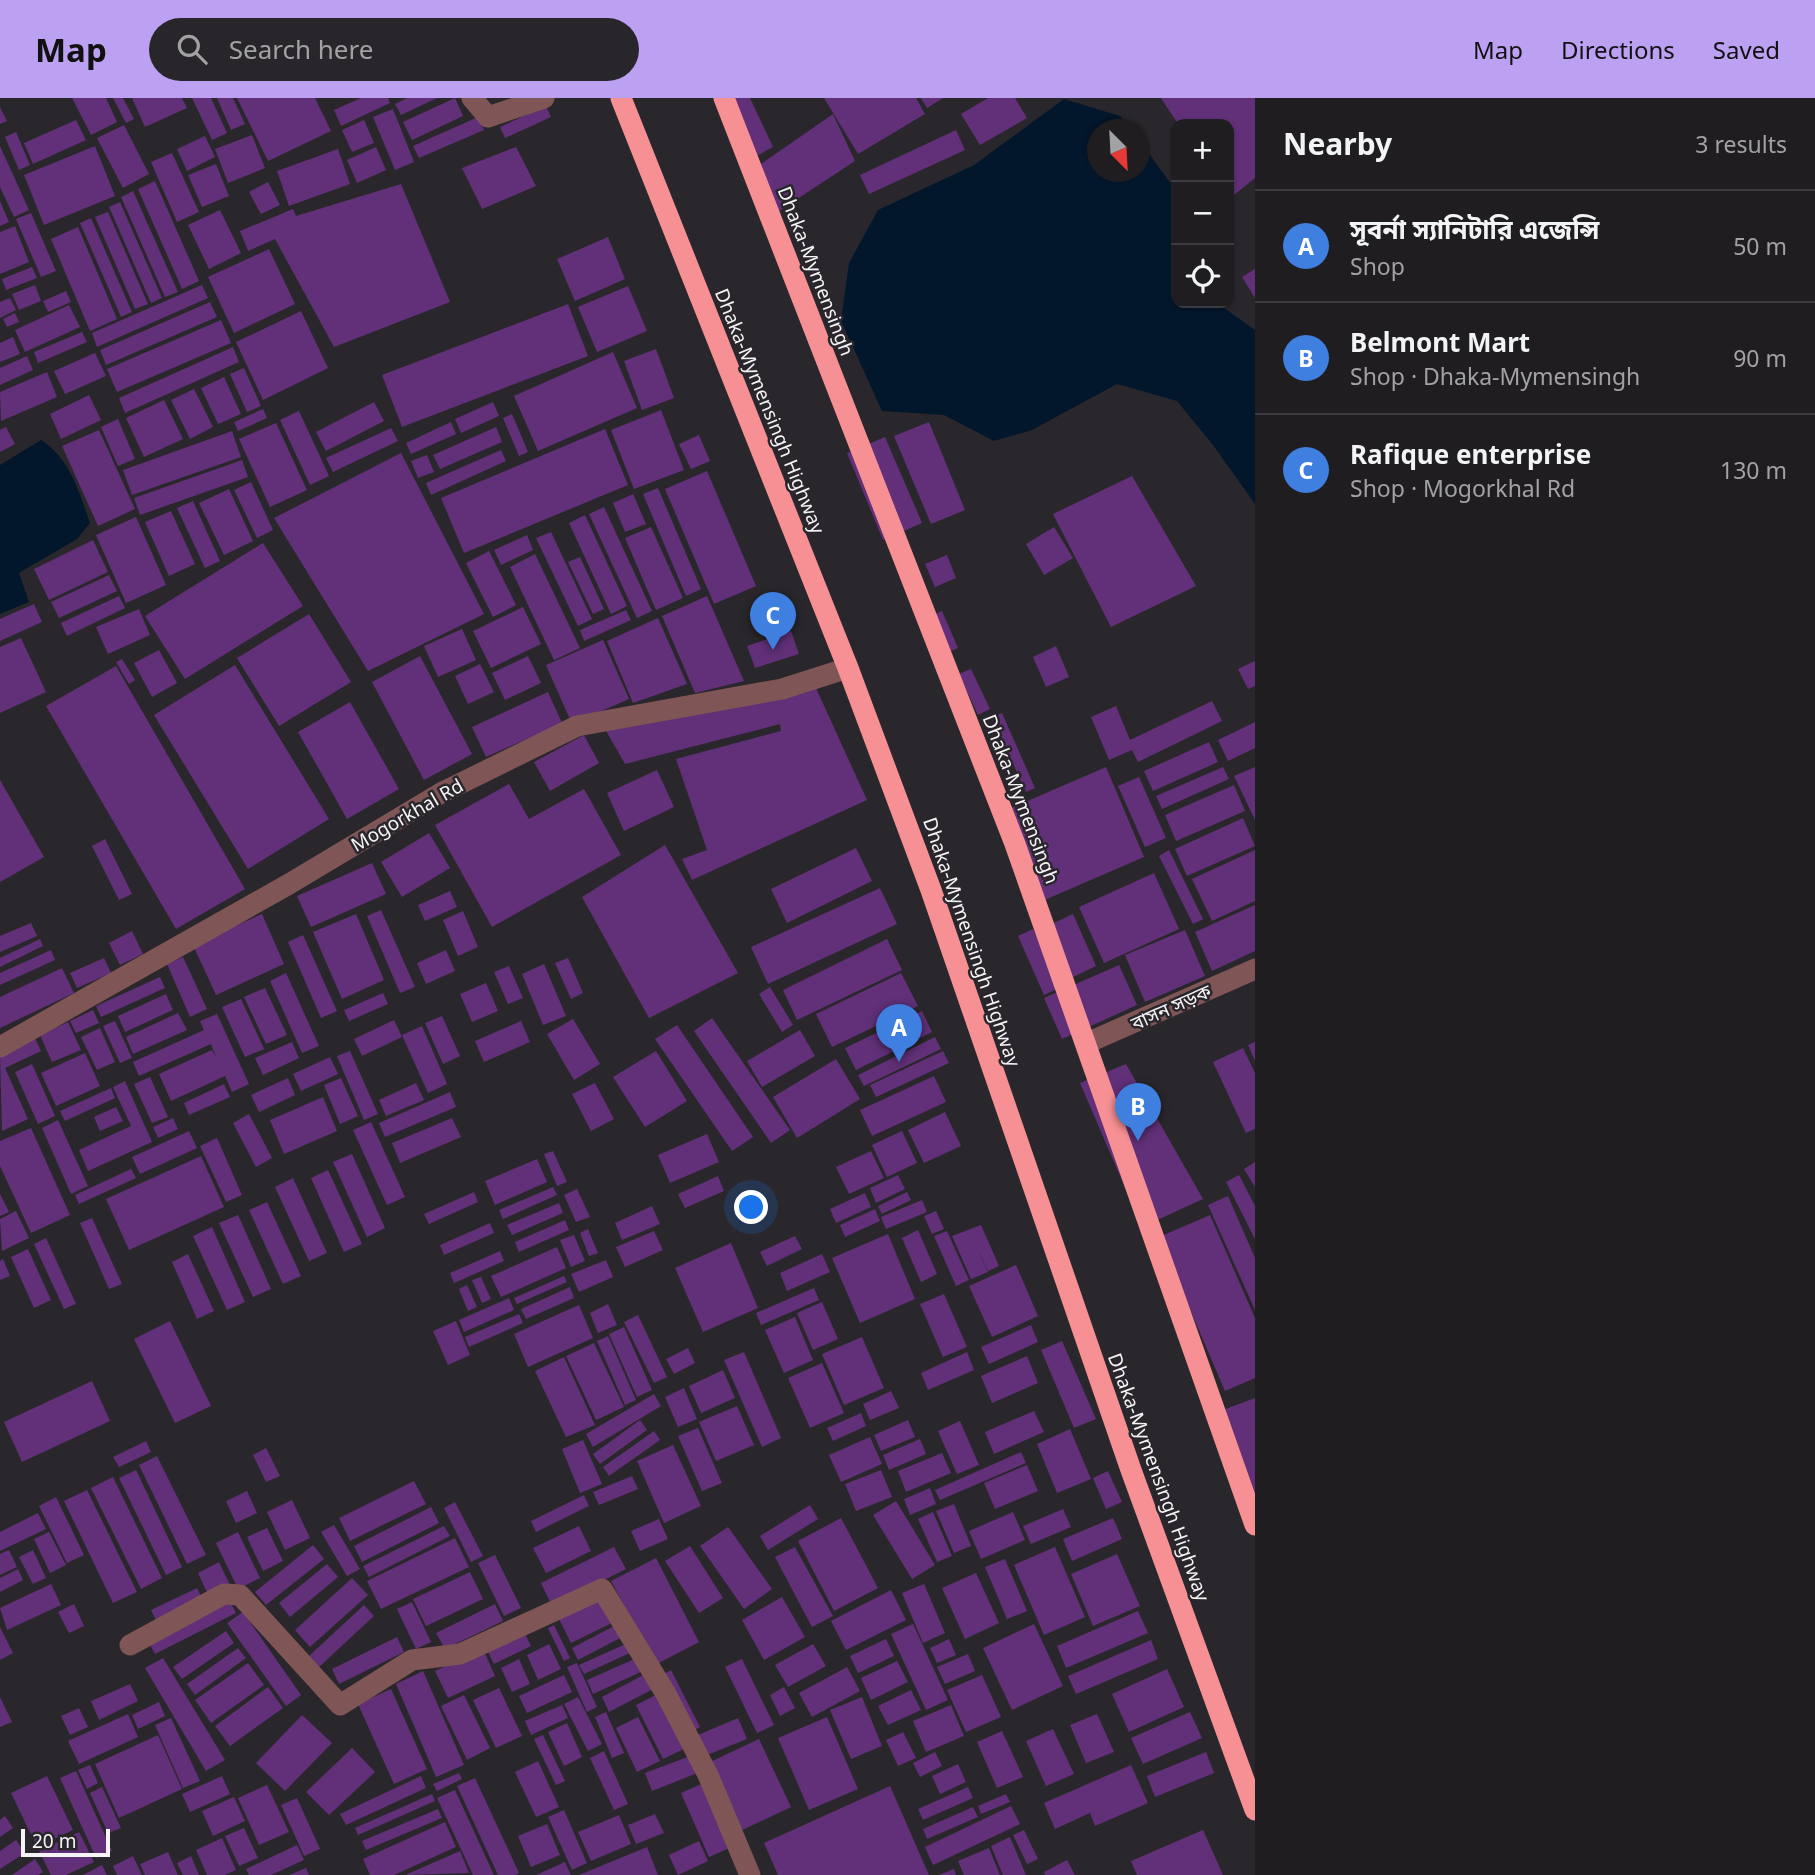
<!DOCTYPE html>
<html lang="en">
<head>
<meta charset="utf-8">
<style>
  body { margin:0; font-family:"Noto Sans","Noto Sans Bengali",sans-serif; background:#28262a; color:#f1f3f6 }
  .controls { position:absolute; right:21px; top:21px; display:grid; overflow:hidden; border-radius:14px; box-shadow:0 2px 5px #0004 }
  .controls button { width:63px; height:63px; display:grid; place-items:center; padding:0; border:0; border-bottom:2px solid #3d3b3f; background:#201d21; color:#f1f3f6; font:35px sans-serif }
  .compass { position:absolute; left:1087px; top:21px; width:63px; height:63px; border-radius:50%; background:#201d21; box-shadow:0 2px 5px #0004; rotate:156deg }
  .scale { position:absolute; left:21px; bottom:18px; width:89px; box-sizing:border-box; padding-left:7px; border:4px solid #f6f4f7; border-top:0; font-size:19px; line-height:24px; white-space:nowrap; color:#f6f4f7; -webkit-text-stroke:5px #2a272c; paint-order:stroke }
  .you { position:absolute; left:752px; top:1110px; width:24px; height:24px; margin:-18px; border:5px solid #fff; border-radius:50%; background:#1a73e8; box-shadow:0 0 0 10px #1a73e833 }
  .badge { display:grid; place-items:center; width:46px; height:46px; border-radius:50%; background:#bca0f2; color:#fff; font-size:23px; font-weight:700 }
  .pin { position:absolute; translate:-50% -58px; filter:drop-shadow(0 2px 4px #0008) }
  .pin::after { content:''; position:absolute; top:37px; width:24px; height:21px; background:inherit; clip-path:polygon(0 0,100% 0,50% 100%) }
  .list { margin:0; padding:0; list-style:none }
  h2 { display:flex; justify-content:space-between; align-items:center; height:91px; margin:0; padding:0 28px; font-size:30px }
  h2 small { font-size:23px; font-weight:400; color:#a2a2a5 }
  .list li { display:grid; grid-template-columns:46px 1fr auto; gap:21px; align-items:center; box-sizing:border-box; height:112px; padding:0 28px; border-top:2px solid #3d3b3f }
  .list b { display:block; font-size:26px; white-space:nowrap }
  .list p { margin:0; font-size:23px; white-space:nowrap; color:#a2a2a5 }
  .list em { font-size:23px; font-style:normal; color:#a2a2a5 }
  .icon { flex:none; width:38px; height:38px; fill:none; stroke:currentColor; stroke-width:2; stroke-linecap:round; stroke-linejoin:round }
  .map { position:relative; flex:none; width:1255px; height:1777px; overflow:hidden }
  header { display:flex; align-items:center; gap:42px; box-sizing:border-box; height:98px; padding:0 35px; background:#bca0f2; color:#111 }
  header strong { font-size:33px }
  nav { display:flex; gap:38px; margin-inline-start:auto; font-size:24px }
  .search { width:490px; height:63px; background:#28262a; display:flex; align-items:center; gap:18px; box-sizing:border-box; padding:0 24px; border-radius:38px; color:#a2a2a5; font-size:26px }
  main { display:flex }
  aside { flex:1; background:#201d21 }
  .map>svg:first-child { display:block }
  .water { fill:#03172c }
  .building { fill:#613078 }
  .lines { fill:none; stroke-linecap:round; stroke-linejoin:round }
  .minor { stroke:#7f5556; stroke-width:21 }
  .highway { stroke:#f79094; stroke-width:21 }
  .labels { text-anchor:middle; stroke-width:5; stroke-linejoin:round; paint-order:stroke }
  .street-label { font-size:19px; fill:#f6f4f7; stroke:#2a272c }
</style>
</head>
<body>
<header>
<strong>Map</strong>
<div class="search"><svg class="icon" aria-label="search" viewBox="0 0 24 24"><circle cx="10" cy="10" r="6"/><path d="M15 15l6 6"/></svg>Search here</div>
<nav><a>Map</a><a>Directions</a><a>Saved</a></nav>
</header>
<main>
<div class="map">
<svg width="1255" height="1777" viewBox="0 0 1255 1777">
  <rect width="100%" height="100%" fill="#2a272c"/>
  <!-- water -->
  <path class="water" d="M1064,1L1120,18L1130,31L1098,32V74H1140V43L1176,93V205H1217L1255,232V406L1213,347L1177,303L1117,286L1032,332L994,343L944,317L882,313L841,223L849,165L878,112L974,67Z
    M41,342C70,360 79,394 90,425L77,441L19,475L29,504L0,516V367Z"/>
  <!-- building -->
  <path class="building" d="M72,0H106L117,24L91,37Z
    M113,0H123L134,21L126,25Z
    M132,0H182L187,10L145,29Z
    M192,0H211L227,35L212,42Z
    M217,0H233L245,26L231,32Z
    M237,0H315L331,33L268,63Z
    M361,0H388L390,5L341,28L334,12Z
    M407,0H437L401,17L395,6Z
    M455,0L463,18L412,42L403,24Z
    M732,0H750L773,49L753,60Z
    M824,0H916L925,16L858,56Z
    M921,0H943L927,10Z
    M988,0H1015L1027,20L980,47L961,16Z
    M1161,0H1255V80L1229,101V26H1178Z
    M546,8L551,19L505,40L500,29Z
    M0,9L7,23L0,26Z
    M393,11L414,64L395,72L373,19Z
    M833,16L855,63L779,113L758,68Z
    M478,19L484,32L419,60L413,48Z
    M76,22L86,42L33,66L24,45Z
    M364,22L374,45L352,54L342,32Z
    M124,27L149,76L123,90L97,40Z
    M956,32L965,52L869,96L860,77Z
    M16,34L30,67L19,72L5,39Z
    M252,37L265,70L228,85L215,51Z
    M205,38L215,59L187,73L177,51Z
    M0,48L29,112L14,119L0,89Z
    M95,48L115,98L44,127L24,77Z
    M376,49L386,72L357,85L347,62Z
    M516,49L536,88L482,111L462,70Z
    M338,51L350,86L289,108L277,73Z
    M172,55L199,114L177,124L151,64Z
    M216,66L229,98L202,109L188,77Z
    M155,83L199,183L182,191L138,91Z
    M268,84L280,107L261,116L249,94Z
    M401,86L450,204L334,249L275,141L248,153L240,133L293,111L296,118Z
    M133,93L178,194L165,199L121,99Z
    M0,103L9,124L0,128Z
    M120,104L162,200L151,205L109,109Z
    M220,112L241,155L209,171L188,127Z
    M108,114L148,206L135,211L95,119Z
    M31,115L56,173L41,179L16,121Z
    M91,120L132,214L121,219L80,125Z
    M15,128L29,164L0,176V134Z
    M78,129L117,221L90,233L51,141Z
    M608,139L625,181L575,203L557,161Z
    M269,151L295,206L234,235L208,179Z
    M32,169L37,180L6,192L2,181Z
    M1255,171V200L1242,179Z
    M35,187L41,203L19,212L12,196Z
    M202,187L208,200L97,249L92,235Z
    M628,188L647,233L597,254L578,209Z
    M66,193L71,204L48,214L43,203Z
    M10,200L16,212L0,220V204Z
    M210,204L217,219L106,267L100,252Z
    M568,206L588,258L402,329L382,277Z
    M69,207L80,229L25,254L15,232Z
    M301,213L328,270L263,302L236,244Z
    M15,215L19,224L7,229L3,221Z
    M221,222L231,245L117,294L107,271Z
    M82,234L87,244L38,265L34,254Z
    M13,239L20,256L0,264V245Z
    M233,249L239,264L125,315L119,300Z
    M656,251L674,300L642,312L624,263Z
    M613,254L637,310L538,353L514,298Z
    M95,255L106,278L65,296L54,273Z
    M27,258L33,272L0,287V270Z
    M244,270L261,308L247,314L230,276Z
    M47,274L57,299L1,323L0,294Z
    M224,279L241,316L218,326L201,290Z
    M194,291L213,329L190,341L171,302Z
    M89,297L101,322L61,341L50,316Z
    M164,302L183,341L144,359L126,320Z
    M374,304L384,323L326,353L316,334Z
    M493,304L499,318L461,335L455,321Z
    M263,311L267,320L238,333L234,324Z
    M661,312L684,372L634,391L611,332Z
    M299,313L329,378L310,387L280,322Z
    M512,316L528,354L519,358L503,320Z
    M118,321L135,361L118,368L101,329Z
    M451,324L456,336L411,356L406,345Z
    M929,324L965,412L931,426L894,338Z
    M276,325L307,392L270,409L239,341Z
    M6,329L15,346L0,354V332Z
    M496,329L502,344L440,371L433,357Z
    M391,330L398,343L333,374L326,360Z
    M605,331L628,387L464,455L441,400Z
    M99,332L135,411L98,428L62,348Z
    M232,333L241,359L132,397L123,372Z
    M699,337L710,363L691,371L679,346Z
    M885,339L922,425L883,442L847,355Z
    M501,352L506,363L431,397L426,385Z
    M401,355L484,516L368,573L274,420Z
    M427,357L434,374L418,380L411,363Z
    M242,362L248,379L140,417L134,400Z
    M707,373L756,488L714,506L665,391Z
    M1132,378L1196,488L1111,529L1053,416Z
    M251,384L273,432L257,440L234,392Z
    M658,390L701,491L686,498L643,396Z
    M229,391L253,443L224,457L199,405Z
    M633,396L646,426L625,434L613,405Z
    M193,403L220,463L205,470L177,410Z
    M604,409L652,513L637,520L589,416Z
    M171,413L195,466L169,478L145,424Z
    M585,417L627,508L611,516L569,425Z
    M136,419L166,487L126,505L96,437Z
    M651,429L683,500L656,512L625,440Z
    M1054,429L1073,460L1044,477L1026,446Z
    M551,434L592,521L578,528L536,440Z
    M527,437L533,452L501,467L494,452Z
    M93,442L108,474L49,502L34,471Z
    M263,445L303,508L185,581L145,518Z
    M489,453L516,507L493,519L466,465Z
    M535,456L580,550L554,562L510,469Z
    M947,457L956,480L935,489L925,466Z
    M580,459L604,511L593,516L568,464Z
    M109,477L117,493L59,520L51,504Z
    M119,498L125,510L67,538L61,525Z
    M707,498L744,583L695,595L662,518Z
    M34,506L42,524L0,543V521Z
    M523,509L541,546L491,570L473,533Z
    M139,511L150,537L108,556L96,529Z
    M626,512L631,522L584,543L580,532Z
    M942,513L958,550L944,556L928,519Z
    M309,516L351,584L279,628L237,560Z
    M658,520L687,586L633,605L607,543Z
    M462,531L476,562L438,579L424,548Z
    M791,533L799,556L755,570L747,548Z
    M21,540L46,594L0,615V549Z
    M603,542L629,601L572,626L546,567Z
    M1056,548L1069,579L1046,589L1033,559Z
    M159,552L177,585L152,599L134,565Z
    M420,558L472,656L424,682L372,584Z
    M528,558L541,585L505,602L492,575Z
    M122,561L135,582L129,586L116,564Z
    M1255,563V588L1248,591L1238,571Z
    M480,566L494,594L468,606L455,578Z
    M235,567L329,721L248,771L154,617Z
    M116,568L245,791L176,831L46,608Z
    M971,571L990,611L978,617L959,576Z
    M815,588L867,702L692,782L682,761L707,752L676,661L781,633L780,626L625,666L605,631Z
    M548,594L562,625L486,659L472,629Z
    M1212,603L1222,623L1138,664L1132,652L1109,662L1091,619L1116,608L1130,642Z
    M350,604L399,691L347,721L298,634Z
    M1002,615L1035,690L1026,694L992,619Z
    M1255,624V650L1228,663L1218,642Z
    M584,637L599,665L550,693L534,664Z
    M1209,644L1218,664L1153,693L1144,673Z
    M1106,669L1144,759L1040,804L1002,714Z
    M1223,669L1229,681L1162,711L1156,698Z
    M1255,669V722L1234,678Z
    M657,672L674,709L624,733L607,695Z
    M1139,679L1166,740L1145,749L1118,688Z
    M0,682L44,759L0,784Z
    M509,686L529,721L584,691L621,757L492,829L435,727Z
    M1234,687L1245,713L1176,743L1165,717Z
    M1243,720L1255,748L1187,778L1175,751Z
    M429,735L450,770L402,799L381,764Z
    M105,741L132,796L119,802L92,748Z
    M665,747L738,875L649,920L582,799Z
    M856,750L872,783L787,825L771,791Z
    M1169,752L1203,821L1193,826L1159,758Z
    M1255,752V803L1212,823L1192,781Z
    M372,765L386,796L311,829L297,798Z
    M1154,775L1179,831L1104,865L1079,809Z
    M880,790L897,826L768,886L751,849Z
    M450,793L457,809L425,823L418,807Z
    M1255,807V853L1212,873L1195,834Z
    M381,812L415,889L400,895L367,818Z
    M463,813L478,849L458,858L443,822Z
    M262,816L284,866L216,897L193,847Z
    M356,816L384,882L342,901L313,834Z
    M1073,816L1096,868L1063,884L1039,832Z
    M31,825L37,838L0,854V838Z
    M1033,831L1059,890L1044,897L1018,838Z
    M1185,832L1205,878L1145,904L1125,857Z
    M132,833L143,856L120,867L109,845Z
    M303,837L337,913L321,920L288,844Z
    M40,841L43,848L0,869V860Z
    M887,841L902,872L797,922L783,892Z
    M51,852L55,862L0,887V875Z
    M446,852L455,873L426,886L417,865Z
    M183,859L207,911L190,919L167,866Z
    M104,860L111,875L77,890L70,875Z
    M568,860L583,895L571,901L555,865Z
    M544,866L566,918L543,927L522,876Z
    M1119,867L1137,907L1062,941L1044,900Z
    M509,868L523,900L508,906L494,874Z
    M62,870L74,895L0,930V899Z
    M286,875L319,948L302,955L270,883Z
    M901,875L918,908L832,949L816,916Z
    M160,879L165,890L101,919L96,908Z
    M486,885L498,913L472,924L460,896Z
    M770,889L793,927L782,934L759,896Z
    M265,890L287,937L266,946L244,899Z
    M383,895L388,906L349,923L344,912Z
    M166,896L173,912L125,934L118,918Z
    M241,901L264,951L245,959L222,909Z
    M93,912L99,925L76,935L70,923Z
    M922,913L932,934L856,972L845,950Z
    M178,915L187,932L133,956L126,939Z
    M217,916L249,986L232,994L225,978L171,1003L159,976L212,952L217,961L211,946L139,978L133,964L204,932L200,923Z
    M442,918L460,958L443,966L425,925Z
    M712,920L790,1032L771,1045L694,933Z
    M573,921L600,966L574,982L547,936Z
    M394,922L402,939L362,958L354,941Z
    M115,923L132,960L120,965L103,928Z
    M521,923L530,944L484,964L475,943Z
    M68,924L81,952L52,964L40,937Z
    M677,927L753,1039L732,1053L655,941Z
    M422,928L447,986L428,995L402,937Z
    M100,930L115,964L97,972L81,939Z
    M800,932L815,958L762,989L747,963Z
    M935,939L941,951L864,988L858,977Z
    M35,940L41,953L5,970L28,1021L2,1033L0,958Z
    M292,944L299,960L263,977L255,960Z
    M1255,944V963L1248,947Z
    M1243,950L1255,975V1031L1246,1035L1213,964Z
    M350,953L378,1016L364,1022L337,958Z
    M656,953L687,1003L645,1029L613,979Z
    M943,953L949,965L876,999L870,987Z
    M85,955L100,988L56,1008L41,975Z
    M330,959L338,976L301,993L293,976Z
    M836,961L860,1001L797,1040L773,999Z
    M32,966L55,1018L38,1026L15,974Z
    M1126,966L1203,1101L1142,1129L1080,985Z
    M934,978L946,1004L872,1038L860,1012Z
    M150,979L168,1019L152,1025L134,986Z
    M288,980L295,997L259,1014L251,997Z
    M341,980L358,1018L340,1026L324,987Z
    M125,983L152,1044L88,1073L79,1052L131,1028L113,989Z
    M416,985L424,1002L386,1018L379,1002Z
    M595,985L614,1021L591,1033L572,996Z
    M224,986L230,999L189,1017L184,1005Z
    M111,990L115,1000L65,1023L60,1013Z
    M450,994L456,1009L385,1039L379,1025Z
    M323,999L337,1033L284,1056L270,1022Z
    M116,1009L123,1023L100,1033L94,1019Z
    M945,1014L961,1048L924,1065L908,1032Z
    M249,1016L272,1060L256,1069L233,1025Z
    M173,1020L178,1031L158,1040L153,1029Z
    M452,1020L461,1039L400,1065L392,1045Z
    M58,1022L88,1088L71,1096L42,1030Z
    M371,1024L405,1099L387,1107L353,1032Z
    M31,1030L70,1117L31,1135L0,1068V1043Z
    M189,1033L197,1050L140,1076L132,1059Z
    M902,1033L917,1065L887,1079L872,1047Z
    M707,1036L719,1064L670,1085L658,1057Z
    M217,1040L242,1097L226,1104L200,1048Z
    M553,1053L567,1084L557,1088L544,1056Z
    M871,1053L884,1080L849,1096L836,1069Z
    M352,1056L385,1130L367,1139L333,1064Z
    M201,1058L224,1109L129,1152L106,1101Z
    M537,1061L547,1084L495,1107L485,1083Z
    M1255,1064V1089L1244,1071Z
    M131,1071L136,1080L79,1106L75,1097Z
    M328,1072L362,1146L344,1154L311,1080Z
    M898,1077L905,1091L876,1105L870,1090Z
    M1239,1077L1255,1108V1141L1226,1084Z
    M718,1078L724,1093L685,1110L678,1096Z
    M293,1080L327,1155L309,1163L275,1089Z
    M553,1089L557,1097L503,1121L499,1112Z
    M577,1091L590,1119L576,1124L564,1097Z
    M474,1094L478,1104L429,1126L424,1116Z
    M907,1094L911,1102L882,1116L878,1108Z
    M865,1095L871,1109L836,1125L830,1111Z
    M0,1096L9,1114L0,1118Z
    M1228,1098L1255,1160V1212L1208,1107Z
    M922,1102L927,1114L886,1131L881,1119Z
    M267,1104L301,1178L283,1186L249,1112Z
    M559,1105L563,1115L512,1137L507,1127Z
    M652,1108L660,1126L622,1142L615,1125Z
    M875,1111L880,1123L845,1139L840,1127Z
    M16,1113L29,1140L2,1153L0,1121Z
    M936,1113L944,1131L932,1136L924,1118Z
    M238,1117L271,1191L253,1199L219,1125Z
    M1210,1117L1255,1220V1280L1225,1293L1159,1139Z
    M92,1120L122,1186L109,1191L80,1125Z
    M565,1122L569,1132L519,1154L515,1144Z
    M490,1125L494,1135L444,1157L440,1147Z
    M981,1127L999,1168L988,1173L972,1138L988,1174L971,1181L952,1138Z
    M212,1129L245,1204L227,1212L193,1138Z
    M588,1131L598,1155L589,1158L580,1135Z
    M918,1132L937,1176L921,1184L902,1140Z
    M654,1133L663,1152L625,1169L616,1149Z
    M947,1133L969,1182L956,1188L934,1138Z
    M888,1136L915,1201L860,1225L832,1160Z
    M574,1137L585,1163L571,1169L560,1142Z
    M795,1138L802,1151L767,1168L760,1154Z
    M46,1140L76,1206L64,1211L34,1146Z
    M731,1145L758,1210L703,1234L675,1170Z
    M557,1149L566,1170L501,1199L491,1178Z
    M28,1151L51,1202L34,1210L11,1159Z
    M500,1153L504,1163L454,1185L450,1175Z
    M188,1156L214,1213L197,1221L172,1164Z
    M822,1156L830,1174L787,1193L780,1175Z
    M3,1161L10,1178L0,1182V1163Z
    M606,1162L613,1179L579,1194L571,1176Z
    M1016,1167L1038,1218L992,1239L969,1188Z
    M564,1178L567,1184L517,1206L514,1200Z
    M481,1179L491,1201L482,1205L472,1182Z
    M467,1187L477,1209L468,1213L459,1191Z
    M570,1189L574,1200L526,1221L521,1211Z
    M814,1190L819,1202L761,1227L756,1215Z
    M944,1196L967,1249L943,1259L920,1206Z
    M509,1200L514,1212L464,1234L459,1222Z
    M822,1204L838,1241L813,1252L797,1215Z
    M608,1206L617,1227L598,1235L590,1215Z
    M579,1207L593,1240L528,1269L514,1236Z
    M519,1216L523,1225L469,1249L465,1239Z
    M638,1217L667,1279L654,1285L624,1224Z
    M795,1219L813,1262L784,1275L765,1232Z
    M170,1223L211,1308L175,1325L134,1241Z
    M456,1223L470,1257L448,1267L433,1233Z
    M1031,1227L1038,1244L989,1266L981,1249Z
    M624,1229L652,1292L637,1299L609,1236Z
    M608,1238L636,1302L625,1307L597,1243Z
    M862,1239L884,1290L844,1307L822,1256Z
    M1062,1243L1096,1321L1074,1330L1041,1252Z
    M594,1245L624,1309L596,1322L566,1258Z
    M688,1250L695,1265L674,1276L666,1261Z
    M744,1254L781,1340L762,1349L724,1262Z
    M967,1254L974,1272L928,1292L921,1275Z
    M1027,1258L1038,1285L992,1305L981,1278Z
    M564,1259L595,1327L566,1339L535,1273Z
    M822,1265L844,1315L810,1330L788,1280Z
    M723,1272L735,1300L701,1315L689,1288Z
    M92,1283L110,1323L22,1364L4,1324Z
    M684,1290L697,1321L678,1329L665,1299Z
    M891,1293L899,1310L870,1322L863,1306Z
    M654,1296L661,1308L593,1349L586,1336Z
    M1255,1300V1399L1207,1318Z
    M737,1308L754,1347L716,1363L699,1324Z
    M1034,1313L1044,1334L994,1356L985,1334Z
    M861,1315L866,1328L833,1343L827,1330Z
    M640,1322L647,1332L600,1366L593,1356Z
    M908,1322L915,1339L881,1353L874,1337Z
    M960,1323L979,1367L957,1376L938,1333Z
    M698,1330L722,1385L702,1393L678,1338Z
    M1070,1331L1091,1381L1057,1395L1037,1346Z
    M654,1333L660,1342L609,1378L603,1369Z
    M870,1339L882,1366L841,1384L829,1357Z
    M920,1341L926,1356L889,1372L883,1357Z
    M583,1342L602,1386L580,1395L562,1351Z
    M146,1343L151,1354L119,1369L113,1359Z
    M673,1347L701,1408L664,1425L637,1363Z
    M266,1350L280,1378L266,1384L253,1357Z
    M1021,1354L1026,1365L940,1402L935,1392Z
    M942,1355L951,1375L906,1394L898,1373Z
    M157,1358L206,1457L187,1466L139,1367Z
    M1027,1367L1038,1393L995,1411L984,1385Z
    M136,1372L182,1469L166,1477L119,1380Z
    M881,1372L892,1399L856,1413L845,1386Z
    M1108,1373L1122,1404L1106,1411L1093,1380Z
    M632,1378L638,1391L599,1407L593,1394Z
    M113,1379L162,1480L141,1491L91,1390Z
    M414,1383L426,1406L350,1443L339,1420Z
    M930,1390L936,1406L910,1417L904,1401Z
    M87,1392L137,1494L113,1505L64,1403Z
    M247,1393L257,1415L236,1425L226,1403Z
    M584,1397L589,1408L536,1434L531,1423Z
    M56,1399L84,1457L67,1465L39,1408Z
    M292,1402L310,1440L285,1452L267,1414Z
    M896,1403L935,1467L912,1481L873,1417Z
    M455,1404L483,1458L471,1464L444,1410Z
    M954,1406L971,1448L954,1455L936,1413Z
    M810,1407L818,1421L768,1452L760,1438Z
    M431,1409L439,1425L362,1464L354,1448Z
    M1063,1411L1071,1429L1031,1446L1023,1428Z
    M933,1414L952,1458L937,1464L918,1421Z
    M1013,1414L1025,1442L981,1461L969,1433Z
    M38,1415L46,1431L0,1453V1434Z
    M841,1420L878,1490L834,1513L798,1443Z
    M1113,1420L1122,1441L1072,1463L1063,1441Z
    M659,1421L668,1441L640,1453L631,1433Z
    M334,1427L360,1471L347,1478L321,1434Z
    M444,1428L450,1438L369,1479L363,1468Z
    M579,1428L591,1453L546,1475L533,1450Z
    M728,1429L772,1491L744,1511L700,1448Z
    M267,1430L283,1463L263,1473L247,1439Z
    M49,1434L66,1467L50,1475L34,1441Z
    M238,1434L260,1480L238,1491L216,1445Z
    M455,1440L469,1469L381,1511L367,1483Z
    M313,1447L324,1461L266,1507L255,1494Z
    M690,1448L723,1500L699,1515L665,1463Z
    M614,1449L626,1471L552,1508L541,1485Z
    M795,1449L833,1518L812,1529L775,1459Z
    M1055,1449L1085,1519L1044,1537L1014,1467Z
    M9,1452L17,1469L0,1477V1456Z
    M33,1452L46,1480L33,1486L19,1459Z
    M1117,1456L1140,1508L1093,1528L1071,1476Z
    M495,1457L521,1510L504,1518L478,1465Z
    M656,1460L699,1544L655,1567L611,1483Z
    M1005,1461L1027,1513L1007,1521L985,1469Z
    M219,1464L231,1489L209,1499L198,1475Z
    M327,1466L338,1479L290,1519L279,1505Z
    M18,1471L23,1482L0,1494V1480Z
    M470,1474L483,1501L426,1528L413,1501Z
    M976,1475L999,1525L965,1541L942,1490Z
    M352,1480L368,1497L310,1549L295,1532Z
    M51,1486L61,1507L7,1532L0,1510Z
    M924,1486L945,1535L923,1545L902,1495Z
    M197,1490L202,1500L156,1522L151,1512Z
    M891,1492L906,1522L846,1552L831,1523Z
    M604,1498L616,1523L571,1545L559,1521Z
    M782,1499L805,1539L764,1562L742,1522Z
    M229,1502L236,1515L155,1556L148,1543Z
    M412,1504L431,1544L416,1551L397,1511Z
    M74,1506L84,1528L69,1535L58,1514Z
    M495,1506L503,1523L445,1551L436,1535Z
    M364,1507L374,1518L319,1569L309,1558Z
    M1138,1513L1148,1535L1066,1570L1057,1548Z
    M243,1514L301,1597L286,1608L227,1525Z
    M618,1526L624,1538L578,1562L572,1550Z
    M913,1526L948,1602L926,1612L891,1536Z
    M1034,1526L1063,1588L1012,1612L983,1550Z
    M554,1527L570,1560L564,1563L548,1530Z
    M0,1529L13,1555L0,1562Z
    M226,1533L234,1545L182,1581L173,1569Z
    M524,1534L531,1548L494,1566L487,1552Z
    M397,1539L404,1554L339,1586L332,1571Z
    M886,1541L894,1558L858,1575L850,1558Z
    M949,1541L956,1557L937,1565L930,1550Z
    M1151,1542L1158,1561L1076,1596L1068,1578Z
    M630,1544L634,1553L584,1576L579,1567Z
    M549,1546L561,1571L538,1582L527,1557Z
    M813,1546L826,1568L788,1589L775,1567Z
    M238,1550L246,1560L195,1597L187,1586Z
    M483,1551L495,1578L448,1600L435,1573Z
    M968,1556L975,1573L945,1586L937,1569Z
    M639,1559L645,1572L593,1596L587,1582Z
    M163,1560L225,1662L206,1673L145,1570Z
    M519,1561L530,1586L512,1594L501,1570Z
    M742,1561L774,1627L757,1635L725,1569Z
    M897,1563L908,1584L871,1602L861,1580Z
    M248,1565L264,1587L211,1625L195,1602Z
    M577,1565L597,1609L587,1614L567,1569Z
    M847,1569L860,1593L812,1619L799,1595Z
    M1167,1571L1184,1609L1129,1634L1112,1596Z
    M671,1572L700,1629L691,1634L662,1577Z
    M423,1573L464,1667L436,1679L396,1586Z
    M647,1575L655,1590L609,1614L602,1599Z
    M564,1577L572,1594L527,1615L519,1598Z
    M982,1577L1001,1619L966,1634L947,1592Z
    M130,1586L138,1603L99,1622L91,1603Z
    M268,1589L283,1610L230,1648L215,1628Z
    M784,1589L795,1610L780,1618L770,1597Z
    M499,1590L522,1638L496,1650L473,1602Z
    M391,1591L427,1671L394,1686L358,1606Z
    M911,1592L921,1612L888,1627L878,1608Z
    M660,1595L686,1650L663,1661L636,1607Z
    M464,1597L490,1650L467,1662L441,1608Z
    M0,1599L12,1624L0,1629Z
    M578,1599L602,1646L588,1653L564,1606Z
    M862,1599L882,1648L851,1661L830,1612Z
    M159,1604L165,1618L138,1631L132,1617Z
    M562,1607L568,1620L531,1637L525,1623Z
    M951,1607L964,1638L926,1654L913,1623Z
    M79,1610L88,1629L70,1637L61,1618Z
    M606,1614L624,1655L612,1660L595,1619Z
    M1190,1614L1202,1640L1143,1666L1131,1640Z
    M128,1616L138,1639L79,1666L68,1643Z
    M1097,1616L1114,1654L1086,1665L1070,1627Z
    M302,1617L332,1645L285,1693L256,1665Z
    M638,1619L660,1663L637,1674L616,1630Z
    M827,1619L858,1691L809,1712L778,1640Z
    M171,1620L200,1683L183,1690L155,1627Z
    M738,1620L747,1641L707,1657L698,1637Z
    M567,1625L582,1659L564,1668L548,1634Z
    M1053,1631L1074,1676L1046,1688L1026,1643Z
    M1002,1633L1023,1679L997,1690L977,1644Z
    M903,1634L916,1660L898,1668L886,1642Z
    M158,1637L182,1691L119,1720L95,1666Z
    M543,1637L565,1683L556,1687L534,1641Z
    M759,1641L791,1709L740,1733L708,1665Z
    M352,1650L375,1674L329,1717L306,1694Z
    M604,1653L628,1706L614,1712L590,1660Z
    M935,1654L942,1668L920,1679L913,1665Z
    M1206,1654L1214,1675L1155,1699L1147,1678Z
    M693,1657L700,1674L652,1693L645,1675Z
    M538,1663L559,1709L536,1719L515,1674Z
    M958,1666L966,1684L940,1696L932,1678Z
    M90,1667L98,1685L87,1691L78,1672Z
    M1131,1667L1148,1705L1095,1728L1090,1715L1055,1731L1044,1705Z
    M76,1673L112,1753L96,1760L60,1680Z
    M459,1675L462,1681L437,1693L433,1686Z
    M47,1678L73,1732L37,1749L11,1695Z
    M222,1678L230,1696L190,1714L182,1696Z
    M421,1678L426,1690L346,1727L340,1716Z
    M475,1680L519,1775L515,1777H498L457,1688Z
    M706,1684L734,1748L709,1759L681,1695Z
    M267,1687L289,1734L259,1747L238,1700Z
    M890,1688L929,1777H778L764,1745Z
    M102,1689L121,1730L108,1735L90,1695Z
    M968,1689L973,1700L923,1722L918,1711Z
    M455,1692L494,1777H473L437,1700Z
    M432,1696L435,1703L358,1737L355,1730Z
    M1006,1696L1010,1704L981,1716L978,1708Z
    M234,1699L245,1723L213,1738L202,1713Z
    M297,1700L320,1751L304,1758L281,1707Z
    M1011,1708L1020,1726L933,1767L925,1749Z
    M973,1709L978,1719L927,1741L923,1731Z
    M438,1711L442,1720L366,1752L362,1743Z
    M564,1712L587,1765L572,1772L548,1719Z
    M655,1716L664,1735L636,1746L628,1727Z
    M619,1717L631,1746L591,1763L578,1734Z
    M5,1718L13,1730L0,1739V1722Z
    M445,1724L456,1749L394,1777H370L363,1761Z
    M547,1726L560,1757L531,1769L518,1738Z
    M244,1730L258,1760L239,1768L225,1738Z
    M1024,1732L1038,1761L1027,1766L1013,1737Z
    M1203,1732L1223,1777H1137L1131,1763Z
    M79,1734L94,1764L66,1777H51L39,1753Z
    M1010,1739L1026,1777H1003L991,1748Z
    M222,1740L236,1772L225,1777H207L196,1752Z
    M16,1742L25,1755L0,1771V1753Z
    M699,1743L708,1763L678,1777L669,1757Z
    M297,1747L304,1762L271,1777H249L246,1771Z
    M647,1749L658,1777H579Z
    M989,1750L1000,1777H964L958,1763Z
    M460,1753L469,1775L405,1777Z
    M168,1754L178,1777H145L140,1766Z
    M133,1758L142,1777H117L113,1768Z
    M191,1758L199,1777H183L177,1765Z
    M35,1761L43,1774L38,1777H12Z
    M1067,1762L1075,1777H1045L1044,1774Z
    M565,1764L571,1777H536Z
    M102,1767L107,1777H83Z
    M306,1770L309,1777H289Z
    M954,1771L956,1777H939Z"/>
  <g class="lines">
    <!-- minor -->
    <path class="minor" d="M472,0L488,19L544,0
      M1087,945L1255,871
      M0,949L289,786L441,695L577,628L782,591L848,570
      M130,1547L224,1496L240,1497L340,1607L412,1562L460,1556L602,1491L666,1596L708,1677L750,1777"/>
    <!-- highway -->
    <path class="highway" d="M621,0L848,570L931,792L1131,1372L1255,1712
      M724,0L1015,746L1255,1427"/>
  </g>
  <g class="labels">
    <!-- street labels -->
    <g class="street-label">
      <text transform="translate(816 173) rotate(69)" y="7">Dhaka-Mymensingh</text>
      <text transform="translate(770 313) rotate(68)" y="7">Dhaka-Mymensingh Highway</text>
      <text transform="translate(1021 701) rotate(69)" y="7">Dhaka-Mymensingh</text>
      <text transform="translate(407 717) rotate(-30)" y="7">Mogorkhal Rd</text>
      <text transform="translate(972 844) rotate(71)" y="7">Dhaka-Mymensingh Highway</text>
      <text transform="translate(1171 909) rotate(-24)" y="7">বাসন সড়ক</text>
      <text transform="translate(1159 1379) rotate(70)" y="7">Dhaka-Mymensingh Highway</text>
    </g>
  </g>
</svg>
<div class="controls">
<button>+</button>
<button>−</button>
<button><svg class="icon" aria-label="locate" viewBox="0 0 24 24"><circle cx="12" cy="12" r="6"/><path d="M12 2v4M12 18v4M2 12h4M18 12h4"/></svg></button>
</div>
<svg class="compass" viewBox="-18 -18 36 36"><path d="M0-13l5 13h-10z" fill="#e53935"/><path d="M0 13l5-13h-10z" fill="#a2a2a5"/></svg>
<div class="scale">20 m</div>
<div class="you"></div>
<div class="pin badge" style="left:899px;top:964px;background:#3f7fe0">A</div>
<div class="pin badge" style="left:1138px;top:1043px;background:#3f7fe0">B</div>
<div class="pin badge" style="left:773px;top:552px;background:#3f7fe0">C</div>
</div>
<aside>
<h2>Nearby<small>3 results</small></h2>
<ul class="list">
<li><span class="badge" style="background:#3f7fe0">A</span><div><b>সূবর্না স্যানিটারি এজেন্সি</b><p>Shop</p></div><em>50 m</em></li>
<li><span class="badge" style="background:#3f7fe0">B</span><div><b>Belmont Mart</b><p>Shop · Dhaka-Mymensingh</p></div><em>90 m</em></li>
<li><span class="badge" style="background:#3f7fe0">C</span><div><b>Rafique enterprise</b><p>Shop · Mogorkhal Rd</p></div><em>130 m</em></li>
</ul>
</aside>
</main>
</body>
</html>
